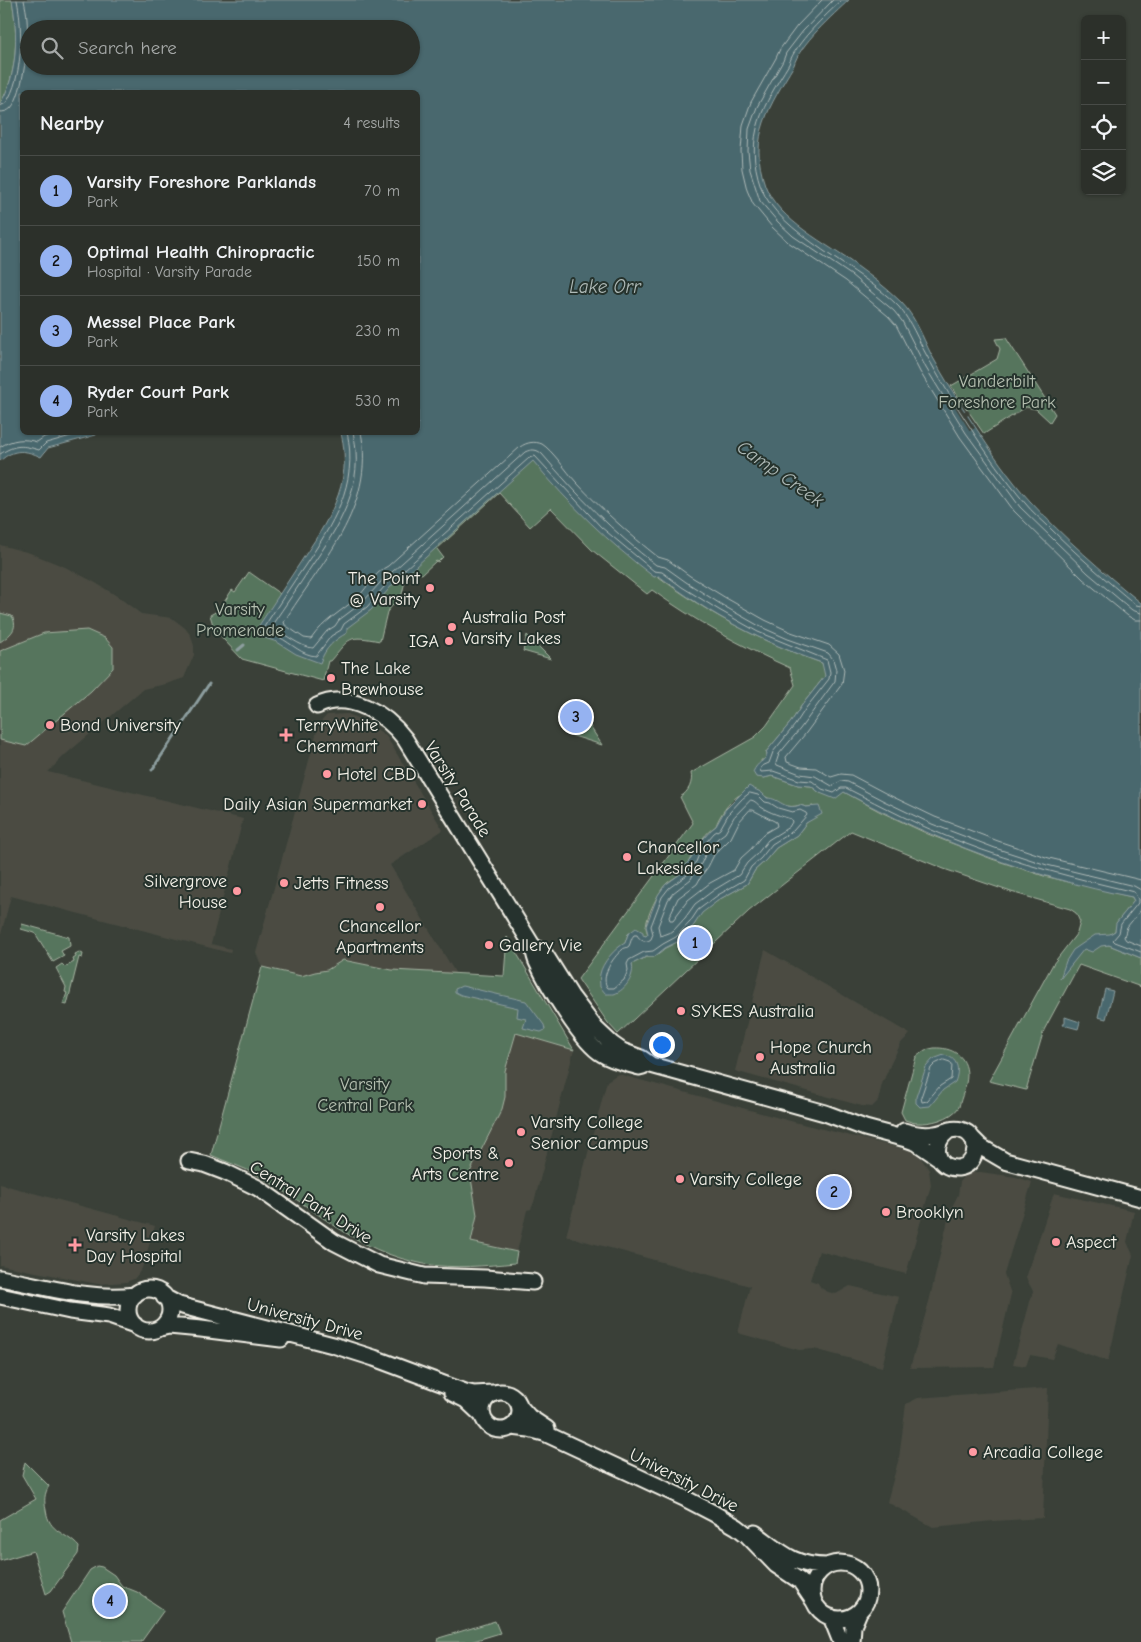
<!DOCTYPE html>
<html lang="en">
<head>
<meta charset="utf-8">
<style>
  body { margin:0; font-family:"Comic Neue",sans-serif; background:#383c36; color:#f1f3f6 }
  .controls { position:absolute; right:15px; top:15px; display:grid; overflow:hidden; border-radius:8px; box-shadow:0 1px 4px #0004 }
  .controls button { width:45px; height:45px; display:grid; place-items:center; padding:0; border:0; border-bottom:1px solid #484b47; background:#2c302a; color:#f1f3f6; font:25px sans-serif }
  .you { position:absolute; left:661px; top:1044px; width:18px; height:18px; margin:-12px; border:4px solid #fff; border-radius:50%; background:#1a73e8; box-shadow:0 0 0 8px #1a73e833 }
  .badge { display:grid; place-items:center; width:32px; height:32px; border-radius:50%; background:#95b2f1; color:#111; font-size:16px; font-weight:700 }
  .pin { position:absolute; translate:-50% -50%; border:2px solid #fff; box-shadow:0 1px 5px #0006 }
  .list { margin:0; padding:0; list-style:none }
  h2 { display:flex; justify-content:space-between; align-items:center; height:65px; margin:0; padding:0 20px; font-size:21px }
  h2 small { font-size:16px; font-weight:400; color:#a6a9a8 }
  .list li { display:grid; grid-template-columns:32px 1fr auto; gap:15px; align-items:center; box-sizing:border-box; height:70px; padding:0 20px; border-top:1px solid #484b47 }
  .list b { display:block; font-size:19px; white-space:nowrap }
  .list p { margin:0; font-size:16px; white-space:nowrap; color:#a6a9a8 }
  .list em { font-size:16px; font-style:normal; color:#a6a9a8 }
  .icon { flex:none; width:28px; height:28px; fill:none; stroke:currentColor; stroke-width:2; stroke-linecap:round; stroke-linejoin:round }
  .map { position:relative; flex:none; width:1141px; height:1642px; overflow:hidden }
  .search { position:absolute; background:#2c302a; box-shadow:0 1px 4px #0004; left:20px; top:20px; width:400px; height:55px; display:flex; align-items:center; gap:12px; box-sizing:border-box; padding:0 18px; border-radius:28px; color:#a6a9a8; font-size:19px }
  .panel { position:absolute; background:#2c302a; box-shadow:0 1px 4px #0004; left:20px; top:90px; width:400px; height:345px; border-radius:8px }
  .map>svg:first-child { display:block }
  .built { fill:#4b4c43 }
  .green { fill:#57755d; stroke:#a6b3a2; fill-rule:evenodd }
  .water { fill:#48676e; stroke:#8d9e9f; fill-rule:evenodd }
  .pier { fill:#3a4038 }
  .lines { fill:none; stroke-linecap:round; stroke-linejoin:round }
  .shore { stroke:#afbab7; stroke-width:1 }
  .stream { stroke:#8d9e9f; stroke-width:3 }
  .secondary-casing { stroke:#f4f1e8; stroke-width:19 }
  .secondary { stroke:#26332d; stroke-width:15 }
  .poi-dot { fill:#ff9aa2; stroke:#26332d; stroke-width:2 }
  .labels { text-anchor:middle; stroke-width:4; stroke-linejoin:round; paint-order:stroke }
  .park-label { font-size:18px; fill:#b5bfb0; stroke:#26332d }
  .poi-label { font-size:18px; fill:#f4f1e8; stroke:#26332d; text-anchor:start }
  .street-label { font-size:18px; fill:#f4f1e8; stroke:#26332d }
  .water-label { font-size:19px; font-style:italic; fill:#afbab7; stroke:#26332d }
</style>
</head>
<body>
<div class="map">
<svg width="1141" height="1642" viewBox="0 0 1141 1642">
  <rect width="100%" height="100%" fill="#3a4038"/>
  <filter id="ink" filterUnits="userSpaceOnUse"><feTurbulence type="fractalNoise" baseFrequency=".02" numOctaves="2"/><feDisplacementMap in="SourceGraphic" scale="10" xChannelSelector="R" yChannelSelector="G"/><feConvolveMatrix kernelMatrix="1 2 1 2 8 2 1 2 1" color-interpolation-filters="sRGB"/></filter>
  <g filter="url(#ink)">
    <!-- built -->
    <path class="built" d="M0,545L30,553L65,567L94,582L117,596L141,614L172,618L185,628L191,636L194,646V655L184,678L166,684L143,689L65,755L48,772L243,819L211,944L231,949L230,953L11,896L0,938Z
      M348,714L368,723L386,736L443,830L390,865L456,974L392,970L343,960L327,970L315,972L301,976L262,967L256,953L319,724L327,715Z
      M765,950L910,1034L901,1043L891,1063L882,1084L878,1101L872,1107L862,1106L735,1071Z
      M516,1033L574,1050L534,1202L531,1209L527,1210L517,1252L471,1242L477,1215L470,1173L505,1097V1071Z
      M618,1074L794,1122L912,1151L921,1158L929,1170L931,1185L906,1274L819,1251L810,1280L818,1283L821,1288L828,1292L836,1294L850,1286L899,1297L882,1367L814,1349L799,1350L738,1333L750,1286L566,1236L607,1081Z
      M980,1172L1016,1177L1032,1182L1004,1274L1011,1294L994,1367L910,1368L930,1298L950,1211L958,1195L960,1182L968,1173Z
      M0,1184L155,1226L142,1268L138,1274L134,1279L126,1282L98,1284L0,1265Z
      M1054,1193L1134,1211L1127,1242L1133,1255L1108,1361L1058,1344L1052,1359L1030,1355L1026,1366L1013,1364L1033,1291L1026,1278Z
      M1048,1388L1043,1518L993,1521L933,1527L887,1502L899,1458L906,1404L918,1398Z"/>
    <!-- green -->
    <path class="green" d="M0,0H12C18,32 18,75 0,104Z
      M1006,338L1055,414L1050,422L1036,409L1026,407L984,434L951,386L997,359L1000,349L995,339Z
      M533,452L659,577C710,615 762,642 822,663L823,665H830L825,676L802,705L791,722L766,752L767,755L765,760H761L764,778L772,776L798,785L811,786L820,793L844,792L879,811L928,834L992,859L1044,876L1132,897L1134,901L1117,922L1115,931L1110,934L1106,945H1109L1141,958V987L1079,965L1044,1030L1026,1090L989,1081L1053,964L1077,933L1080,922L1076,913L1070,909L1011,892L944,869L851,831L749,911L618,1034L608,1023L578,979L693,823L680,797C689,792 693,782 691,773L755,737L766,726L795,685L790,668C741,646 695,621 652,590L647,594L592,550L551,508L530,527L499,493L437,549L443,557L438,562L436,561L422,574L414,572L411,573L408,577H406L402,594L387,612L380,641C347,635 351,637 330,661H328L323,681L242,659L224,640L213,625L210,615L219,610L232,590L235,592L249,572L283,596L321,648ZM754,790C762,791 762,795 768,798C778,804 789,809 800,805L806,807L813,806L816,816L806,823L797,835L776,848L765,861L755,870L747,884L720,899L701,913L694,925L679,941L665,948L654,957H646L632,964L625,943L628,934L646,936L648,934C647,932 646,929 646,927C646,917 659,891 666,884C671,879 680,876 684,870C693,855 700,836 716,826C719,816 729,802 738,796C743,793 750,791 754,790Z
      M0,613L12,616C19,629 10,635 0,642Z
      M87,630L105,638L113,647V668L91,691L26,746L0,740V651L44,633Z
      M527,635L551,659L523,651Z
      M573,700L602,745L564,733Z
      M22,924L69,937L70,946L61,951L64,956L53,962L35,933L21,929Z
      M507,937L574,1050L516,1033L505,1071V1097L502,1109L470,1172L477,1215L471,1242L517,1252L515,1263C485,1266 454,1269 424,1264C353,1251 316,1207 257,1175C243,1167 226,1162 211,1155L262,967L301,976L315,972L327,970L343,960L392,970L504,976Z
      M79,952L83,954L82,958L79,957L67,1005L63,1004L67,993L65,992L66,987L56,968L62,964L65,967L74,962L73,959L76,957L75,954Z
      M934,1048C952,1047 967,1056 967,1075C967,1086 961,1097 959,1107C951,1119 930,1124 917,1123C913,1123 909,1121 905,1120L901,1112L916,1057L925,1050Z
      M25,1462L49,1486C44,1494 44,1501 46,1510C49,1533 66,1532 79,1547L78,1554L51,1591L46,1594L33,1551L0,1561V1520L36,1499L22,1475Z
      M97,1566L102,1567L114,1575L122,1586L137,1592L164,1610L141,1642H71L62,1612L90,1570Z
      M495,1621L500,1633L470,1642H438L439,1638Z"/>
    <!-- water -->
    <path class="water" d="M12,0H849C833,15 799,45 794,65C770,106 748,136 765,185C778,221 828,244 857,266C872,277 888,289 901,302C915,316 922,336 931,354C944,378 959,402 974,425C991,451 1009,478 1030,501C1064,538 1102,571 1141,603V958L1109,945L1101,946L1092,952L1084,949L1060,979L1066,961L1073,950L1095,935L1110,934L1115,931L1116,923L1134,901L1132,897C1031,877 935,841 844,792L835,799L820,793L811,786L798,785L772,776L764,778L756,777L753,772C758,761 763,763 767,755L766,752L791,722L802,705L825,676L822,663C762,642 710,615 659,576L654,577C609,543 569,504 533,461L396,584L394,583L371,610L347,628V633C334,640 325,648 320,663L296,654L277,642L265,638L259,633L258,627C272,606 286,584 300,563C327,522 354,485 341,433L418,432V92H22V432L97,433L96,435L48,448L41,457C26,450 14,448 0,461V104C18,75 18,33 12,0ZM29,29H411V66H29Z
      M749,786C758,792 759,789 767,798C780,798 784,811 800,805L806,807L819,806L822,814L806,823L797,835L776,848L765,861L755,870L747,884L720,899L702,913L694,925L679,941L665,948L654,957H646L632,964C635,975 626,990 614,994C612,994 609,994 606,994L600,987C600,983 599,978 600,974C602,963 615,948 625,943L628,934L636,928L643,932V935L646,936L648,934L646,926L658,895L665,885L683,872L684,866L691,859L698,845L711,830L716,826L725,810Z
      M462,986L526,1001L544,1025L545,1030L541,1032L523,1028L526,1019L517,1017L518,1008L461,995L455,992V989Z
      M1105,989L1113,991L1106,1019L1098,1017Z
      M1065,1017L1080,1022L1078,1029L1063,1025L1065,1022Z
      M944,1055C958,1058 960,1069 955,1082L943,1090L930,1106L920,1107L916,1103V1097L926,1067L933,1059Z"/>
    <!-- pier -->
    <path class="pier" d="M956,399L964,411L968,410L970,413L967,416L975,428L970,431L952,402Z"/>
    <g class="lines">
      <!-- shore -->
      <path class="shore" d="M822,0L797,26L780,49L776,58L751,102L743,125L741,151L742,169L747,190L753,204L772,227L788,242L846,281L888,316L896,325L920,372L960,437L1014,511L1083,579L1128,616L1135,620H1141
        M833,0L803,31L786,53L783,61L757,107L749,129L748,151L750,170L760,201L778,222L793,236L851,275L894,311L902,321L926,368L966,433L1020,507L1088,573L1132,610L1141,613
        M842,0C826,15 795,43 789,64C764,105 743,136 761,187C777,233 863,269 899,307C911,321 918,340 927,356C940,380 955,404 970,427C986,453 1005,479 1025,503C1032,512 1041,519 1049,527C1077,555 1106,580 1136,605L1141,606
        M0,106L6,103C23,77 23,30 17,0
        M0,112C4,112 8,111 11,108C24,93 29,39 27,20C27,13 25,6 24,0
        M347,432C359,485 332,525 304,567C290,587 277,607 264,627V630C269,634 274,635 279,637C292,644 302,655 316,656L331,636L341,630L344,624L367,607L390,580L395,578L529,458L535,456L601,527L654,571L662,572L682,587L719,610L758,632L827,660L830,672L829,679L806,708L795,725L773,752L769,763L762,766L760,770L761,772L773,771L799,780L812,781L822,789L834,793L841,788H846C884,807 921,827 961,842C1017,864 1075,878 1134,892L1138,899V903L1121,924L1119,933L1113,940L1115,942L1141,952
        M353,432C366,485 339,526 311,567C298,587 285,606 272,625L273,629C287,634 299,647 313,648L327,631L335,626L339,620L363,602L386,576L392,572L525,452C531,449 537,449 542,454C577,495 613,532 656,565L665,567L686,582L722,605L761,627L788,639L828,653L833,659L836,670L835,681L800,729L779,754L776,763L777,765L800,774L815,776L832,786L841,781L848,782L884,801L932,824L995,848L1047,865L1134,886L1141,890
        M361,432C376,508 320,563 284,622L285,625L304,638L311,639C324,620 341,612 358,597C368,587 375,572 388,566L520,447C527,442 535,441 542,444C552,450 567,472 576,482C601,509 629,534 658,557L668,560L690,576L726,598L765,620L791,632L829,645L839,654L844,670L842,684L806,733L786,757L787,762L801,767L816,768L831,777L841,774L851,775L887,794L935,817L998,841L1049,858L1141,880
        M0,447C12,439 24,438 37,442L44,437L61,432
        M0,454C16,444 22,445 39,450L46,443L85,432
        M750,793L758,795L765,802L770,803L778,808L792,812L800,810L806,813L807,815L793,831L772,844L761,858L751,867L744,880L718,895L698,910L690,922L676,937L663,944L653,951L644,952L629,960L627,964L628,970L624,980L614,988H608C599,978 613,957 622,950C624,947 626,949 629,946C631,942 631,938 634,935H637C640,940 645,944 651,939L653,934L651,926L662,897L669,888L687,875L689,868L696,862L702,847L714,833L720,829L729,813L742,799Z
        M751,800C756,801 757,804 761,807C770,813 781,816 791,819L792,822L789,827L768,840L757,854L747,863L739,875L714,890L695,904L685,918L673,931L660,936L658,926L668,900L673,893L691,879L695,871L701,864L707,851L718,838L725,833L734,817Z
        M750,810H753L776,822L777,826L763,834L751,849L741,858L734,870L710,883L688,900L673,920H670L669,917L678,898L697,884L702,875L708,867L714,855L731,838L739,822Z
        M1141,910L1127,927L1124,937L1126,940L1141,946
        M944,1060L950,1062L952,1065L951,1079L940,1086L927,1101L922,1102L921,1097L931,1068L935,1064Z"/>
      <!-- stream -->
      <path class="stream" d="M238,650L244,645
        M152,770L209,684"/>
      <!-- secondary casing -->
      <g class="secondary-casing">
        <path id="secondary" d="M317,706C349,690 386,714 405,739L532,945L546,956L571,996L596,1029L612,1044L622,1051L641,1058L651,1065L825,1113L865,1128L906,1139L917,1143L939,1158
          M533,947C534,952 535,958 537,962C547,984 582,1043 602,1054C613,1061 627,1063 639,1067L643,1066
          M904,1131C914,1134 924,1136 935,1134C944,1133 952,1127 961,1130C981,1135 979,1166 958,1168C935,1169 931,1143 948,1131
          M973,1139L981,1147L1005,1161L1141,1198
          M189,1161L204,1164L225,1172L258,1188L334,1242L379,1265L424,1276L485,1278L533,1282
          M0,1278C44,1286 90,1301 135,1295
          M128 1310a21 21 0 1 1 42 0a21 21 0 1 1-42 0Z
          M0,1296L70,1311L109,1316L135,1325
          M164,1297L179,1305L190,1308L333,1345L374,1358L465,1392L474,1394L493,1393
          M160,1328L169,1326L201,1329L281,1339
          M482 1411a19 19 0 1 1 38 0a19 19 0 1 1-38 0Z
          M452,1393L466,1400L483,1416
          M521,1408L529,1417L547,1429
          M512,1427L529,1429L544,1433L686,1499L713,1513L737,1527L746,1534L776,1565L800,1581L815,1603
          M755,1533C781,1552 793,1566 827,1566
          M812 1591a28 28 0 1 1 56 0a28 28 0 1 1-56 0Z
          M831,1617L841,1642
          M852,1642L853,1626L859,1612"/>
      </g>
      <!-- secondary -->
      <use href="#secondary" class="secondary"/>
    </g>
  </g>
  <!-- markers -->
  <g class="poi-dot">
    <circle cx="430" cy="588" r="5"/>
    <circle cx="452" cy="627" r="5"/>
    <circle cx="449" cy="641" r="5"/>
    <circle cx="331" cy="678" r="5"/>
    <circle cx="50" cy="725" r="5"/>
    <path d="M283.5 727.5h5v5h5v5h-5v5h-5v-5h-5v-5h5z"/>
    <circle cx="327" cy="774" r="5"/>
    <circle cx="422" cy="804" r="5"/>
    <circle cx="627" cy="857" r="5"/>
    <circle cx="284" cy="883" r="5"/>
    <circle cx="237" cy="891" r="5"/>
    <circle cx="380" cy="907" r="5"/>
    <circle cx="489" cy="945" r="5"/>
    <circle cx="681" cy="1011" r="5"/>
    <circle cx="760" cy="1057" r="5"/>
    <circle cx="521" cy="1132" r="5"/>
    <circle cx="509" cy="1163" r="5"/>
    <circle cx="680" cy="1179" r="5"/>
    <circle cx="886" cy="1212" r="5"/>
    <circle cx="1056" cy="1242" r="5"/>
    <path d="M72.5 1237.5h5v5h5v5h-5v5h-5v-5h-5v-5h5z"/>
    <circle cx="973" cy="1452" r="5"/>
  </g>
  <g class="labels">
    <!-- park labels -->
    <g class="park-label">
      <text x="997" y="387">Vanderbilt<tspan x="997" dy="21">Foreshore Park</tspan></text>
      <text x="240" y="615">Varsity<tspan x="240" dy="21">Promenade</tspan></text>
      <text x="365" y="1090">Varsity<tspan x="365" dy="21">Central Park</tspan></text>
    </g>
    <!-- poi labels -->
    <g class="poi-label">
      <text x="420" y="584" text-anchor="end">The Point<tspan x="420" dy="21">@ Varsity</tspan></text>
      <text x="462" y="623">Australia Post<tspan x="462" dy="21">Varsity Lakes</tspan></text>
      <text x="439" y="647" text-anchor="end">IGA</text>
      <text x="341" y="674">The Lake<tspan x="341" dy="21">Brewhouse</tspan></text>
      <text x="60" y="731">Bond University</text>
      <text x="296" y="731">TerryWhite<tspan x="296" dy="21">Chemmart</tspan></text>
      <text x="337" y="780">Hotel CBD</text>
      <text x="412" y="810" text-anchor="end">Daily Asian Supermarket</text>
      <text x="637" y="853">Chancellor<tspan x="637" dy="21">Lakeside</tspan></text>
      <text x="227" y="887" text-anchor="end">Silvergrove<tspan x="227" dy="21">House</tspan></text>
      <text x="294" y="889">Jetts Fitness</text>
      <text x="380" y="932" text-anchor="middle">Chancellor<tspan x="380" dy="21">Apartments</tspan></text>
      <text x="499" y="951">Gallery Vie</text>
      <text x="691" y="1017">SYKES Australia</text>
      <text x="770" y="1053">Hope Church<tspan x="770" dy="21">Australia</tspan></text>
      <text x="531" y="1128">Varsity College<tspan x="531" dy="21">Senior Campus</tspan></text>
      <text x="499" y="1159" text-anchor="end">Sports &amp;<tspan x="499" dy="21">Arts Centre</tspan></text>
      <text x="690" y="1185">Varsity College</text>
      <text x="896" y="1218">Brooklyn</text>
      <text x="86" y="1241">Varsity Lakes<tspan x="86" dy="21">Day Hospital</tspan></text>
      <text x="1066" y="1248">Aspect</text>
      <text x="983" y="1458">Arcadia College</text>
    </g>
    <!-- street labels -->
    <g class="street-label">
      <text transform="translate(458 789) rotate(58)" y="6">Varsity Parade</text>
      <text transform="translate(311 1202) rotate(32)" y="6">Central Park Drive</text>
      <text transform="translate(305 1319) rotate(15)" y="6">University Drive</text>
      <text transform="translate(684 1480) rotate(27)" y="6">University Drive</text>
    </g>
    <!-- water labels -->
    <g class="water-label">
      <text x="605" y="293">Lake Orr</text>
      <text transform="translate(781 473) rotate(35)" y="7">Camp Creek</text>
    </g>
  </g>
</svg>
<div class="controls">
<button>+</button>
<button>−</button>
<button><svg class="icon" aria-label="locate" viewBox="0 0 24 24"><circle cx="12" cy="12" r="6"/><path d="M12 2v4M12 18v4M2 12h4M18 12h4"/></svg></button>
<button><svg class="icon" aria-label="layers" viewBox="0 0 24 24"><path d="M12 4l9 5-9 5-9-5zM3 14l9 5 9-5"/></svg></button>
</div>
<div class="you"></div>
<div class="pin badge" style="left:695px;top:943px">1</div>
<div class="pin badge" style="left:834px;top:1192px">2</div>
<div class="pin badge" style="left:576px;top:717px">3</div>
<div class="pin badge" style="left:110px;top:1601px">4</div>
<div class="search"><svg class="icon" aria-label="search" viewBox="0 0 24 24"><circle cx="10" cy="10" r="6"/><path d="M15 15l6 6"/></svg>Search here</div>
<section class="panel">
<h2>Nearby<small>4 results</small></h2>
<ul class="list">
<li><span class="badge">1</span><div><b>Varsity Foreshore Parklands</b><p>Park</p></div><em>70 m</em></li>
<li><span class="badge">2</span><div><b>Optimal Health Chiropractic</b><p>Hospital · Varsity Parade</p></div><em>150 m</em></li>
<li><span class="badge">3</span><div><b>Messel Place Park</b><p>Park</p></div><em>230 m</em></li>
<li><span class="badge">4</span><div><b>Ryder Court Park</b><p>Park</p></div><em>530 m</em></li>
</ul>
</section>
</div>
</body>
</html>
